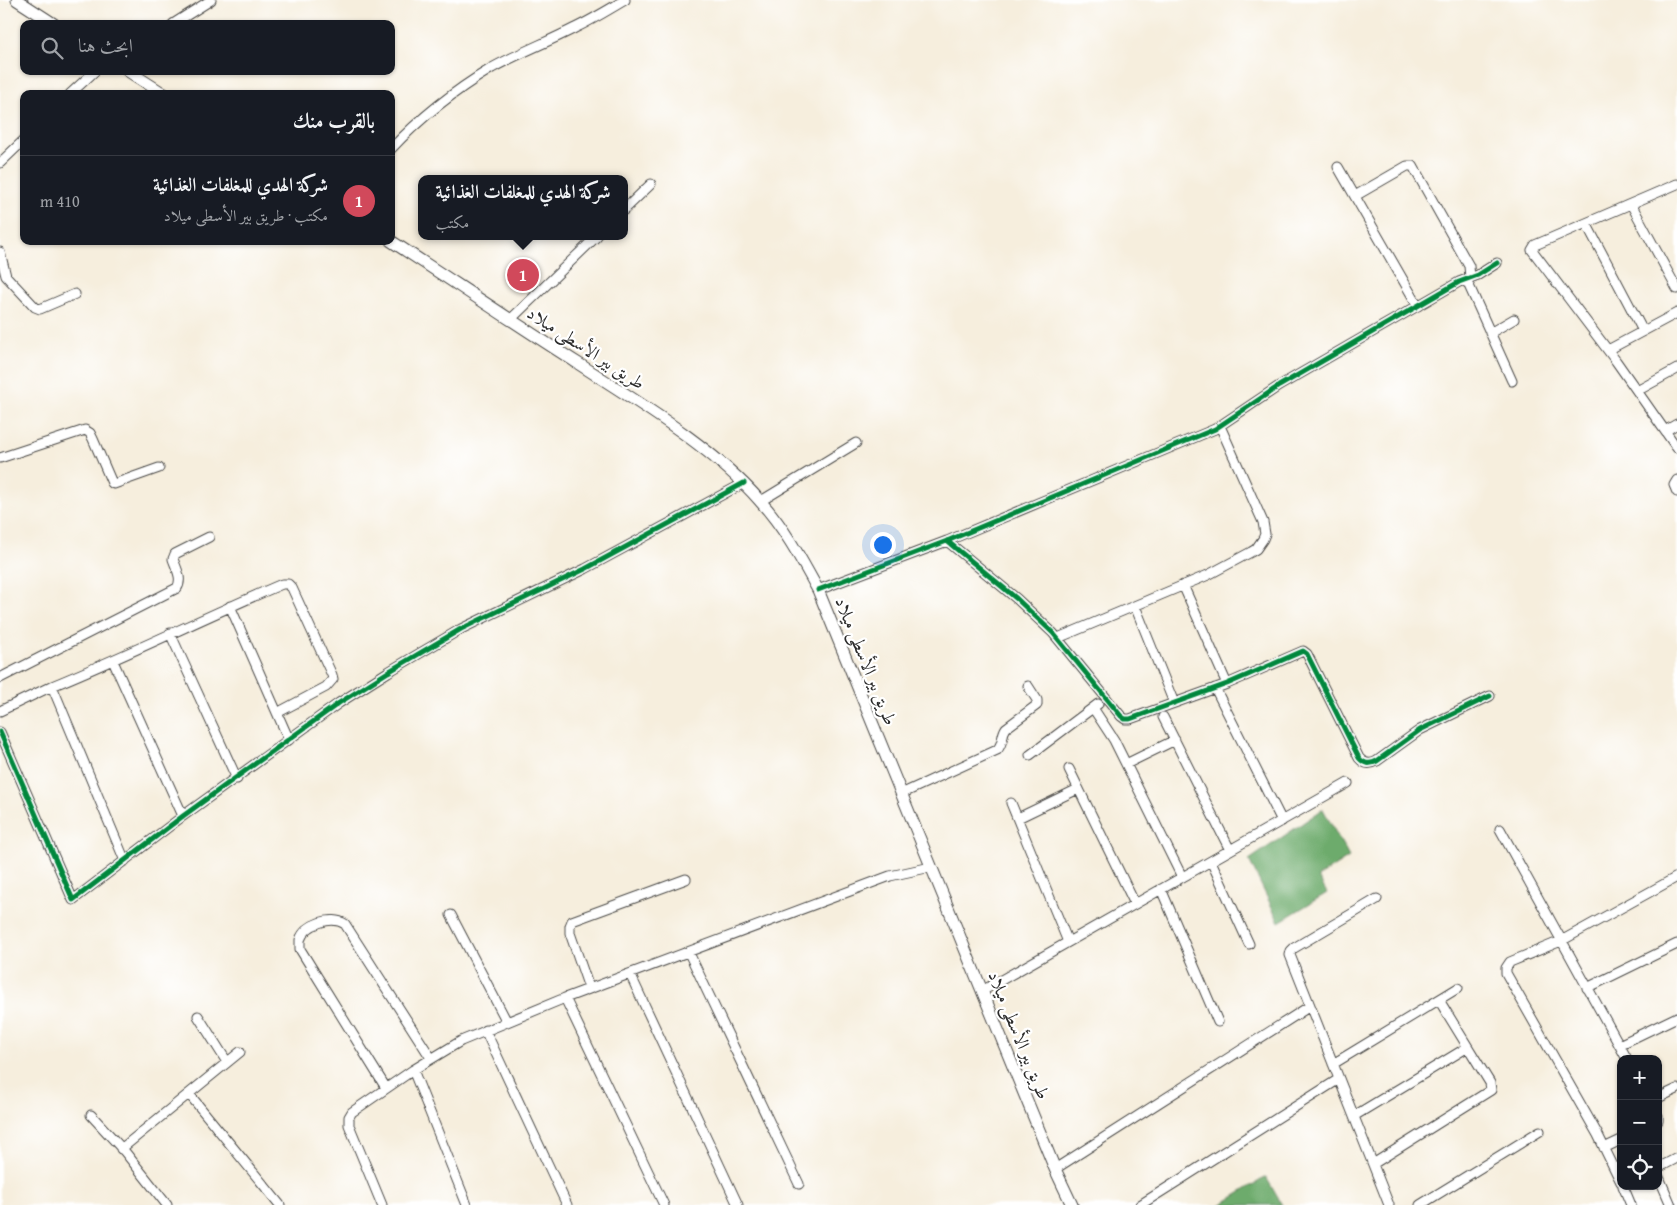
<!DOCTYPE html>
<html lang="ar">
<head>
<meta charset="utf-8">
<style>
  body { margin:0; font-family:"Gentium Book Plus",Amiri,serif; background:#20242c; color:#f1f3f6; direction:rtl }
  .controls { position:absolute; right:15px; bottom:15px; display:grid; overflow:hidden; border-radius:10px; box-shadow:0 1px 4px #0004 }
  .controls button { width:45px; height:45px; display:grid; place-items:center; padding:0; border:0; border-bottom:1px solid #363941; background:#171b24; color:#f1f3f6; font:25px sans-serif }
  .you { position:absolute; left:882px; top:544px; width:18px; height:18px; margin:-12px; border:4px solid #fff; border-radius:50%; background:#1a73e8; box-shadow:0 0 0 8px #1a73e833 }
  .badge { display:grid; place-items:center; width:32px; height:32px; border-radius:50%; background:#d1495b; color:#fff; font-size:16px; font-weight:700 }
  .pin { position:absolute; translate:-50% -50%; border:2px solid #fff; box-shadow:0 1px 5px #0006 }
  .popup { position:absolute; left:418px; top:175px; width:210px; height:65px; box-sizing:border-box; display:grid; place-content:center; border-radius:10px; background:#171b24; filter:drop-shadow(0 1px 4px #0005); font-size:16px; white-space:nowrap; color:#9ea1a6 }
  .popup b { font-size:19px; color:#f1f3f6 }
  .popup::after { content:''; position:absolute; left:50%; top:100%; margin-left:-10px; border:10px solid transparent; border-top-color:#171b24 }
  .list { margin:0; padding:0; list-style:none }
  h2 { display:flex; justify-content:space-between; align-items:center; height:65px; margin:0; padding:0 20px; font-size:21px }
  h2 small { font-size:16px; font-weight:400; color:#9ea1a6 }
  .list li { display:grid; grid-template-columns:32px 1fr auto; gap:15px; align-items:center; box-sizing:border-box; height:90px; padding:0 20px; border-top:1px solid #363941 }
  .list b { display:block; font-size:19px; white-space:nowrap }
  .list p { margin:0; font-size:16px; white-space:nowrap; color:#9ea1a6 }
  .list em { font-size:16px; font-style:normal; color:#9ea1a6 }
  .icon { flex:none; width:28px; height:28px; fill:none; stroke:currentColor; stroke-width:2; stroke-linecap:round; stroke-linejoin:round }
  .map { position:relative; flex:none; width:1677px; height:1205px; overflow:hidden; direction:ltr }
  .search { position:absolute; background:#171b24; box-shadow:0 1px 4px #0004; left:20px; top:20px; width:375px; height:55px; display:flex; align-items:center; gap:12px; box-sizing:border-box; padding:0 18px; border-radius:10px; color:#9ea1a6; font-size:19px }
  .panel { position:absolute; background:#171b24; box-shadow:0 1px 4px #0004; left:20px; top:90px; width:375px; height:155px; border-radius:10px; direction:rtl }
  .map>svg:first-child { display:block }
  .forest { fill:#6dab6c; stroke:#4c6b4c }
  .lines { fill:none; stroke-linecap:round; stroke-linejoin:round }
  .minor-casing { stroke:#494846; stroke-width:11 }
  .major-casing { stroke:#494846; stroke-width:13 }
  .minor { stroke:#fff; stroke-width:9 }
  .major { stroke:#fff; stroke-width:11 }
  .cycleway-casing { stroke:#fff; stroke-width:8 }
  .cycleway { stroke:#00873e; stroke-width:5 }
  .labels { text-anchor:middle; stroke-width:4.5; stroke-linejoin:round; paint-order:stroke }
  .street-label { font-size:18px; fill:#2b2b2b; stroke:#fff }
</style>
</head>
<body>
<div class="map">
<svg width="1677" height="1205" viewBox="0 0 1677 1205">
  <rect width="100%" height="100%" fill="#fff"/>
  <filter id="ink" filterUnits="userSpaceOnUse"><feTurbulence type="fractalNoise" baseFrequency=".02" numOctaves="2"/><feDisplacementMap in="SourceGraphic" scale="10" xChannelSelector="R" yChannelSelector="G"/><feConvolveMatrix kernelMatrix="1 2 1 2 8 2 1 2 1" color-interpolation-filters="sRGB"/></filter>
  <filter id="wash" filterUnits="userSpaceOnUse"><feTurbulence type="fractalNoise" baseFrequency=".0096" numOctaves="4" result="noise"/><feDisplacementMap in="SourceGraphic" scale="20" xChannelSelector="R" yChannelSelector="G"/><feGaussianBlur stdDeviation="1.12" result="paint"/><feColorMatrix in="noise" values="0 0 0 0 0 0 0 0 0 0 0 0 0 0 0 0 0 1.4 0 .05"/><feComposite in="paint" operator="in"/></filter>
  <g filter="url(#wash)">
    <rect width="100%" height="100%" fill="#f6eedd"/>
    <!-- forest -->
    <path class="forest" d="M1323,809L1349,857L1318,877L1327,893L1279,922L1249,860Z
      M1266,1177L1282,1205H1220Z"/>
  </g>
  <g filter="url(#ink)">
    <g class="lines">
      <!-- minor casing -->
      <g class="minor-casing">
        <path id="minor" d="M173,24L211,0
          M70,94L95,71
          M391,149C421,117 454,91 492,68C519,53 548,42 575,28C592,20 608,10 625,0
          M0,163L24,140
          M1338,167L1418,306
          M1677,184L1535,245L1532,250L1616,361L1677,448
          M1355,196L1407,166H1413L1469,266L1470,278
          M1631,204L1677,289
          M624,210L651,184
          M1586,223L1643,331
          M0,252L6,276L35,307L40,309L75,294
          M1466,279L1512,381
          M511,319L597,236
          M1490,333L1514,319
          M1608,350L1677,313
          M1637,391L1677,369
          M1665,431L1677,424
          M0,458L85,430L90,433L93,439L112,483L114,484L159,468
          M1677,480L1674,485L1677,492
          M761,501L856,443
          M947,541L1017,599L1053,633L1121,716L1125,719H1130L1227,684L1303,651L1307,654L1359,758C1364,764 1370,765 1377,761L1420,730L1490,696
          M1183,585L1227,684
          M818,590L947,541L1215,429L1279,386L1459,282L1478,275L1497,263
          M230,606L289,740
          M1135,606L1174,703
          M170,633L237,779
          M1058,638L1208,575L1251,552L1256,549L1263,539L1265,534L1263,522L1220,426
          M113,661L183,816
          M0,678L177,588C183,579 176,568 173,559L175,554L209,537
          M52,686C130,654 205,617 282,584H288L292,588L332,675L333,679L326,687L277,713
          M1215,688L1282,821
          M1093,708L1114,740L1182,877
          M0,711L52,686L125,861
          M1163,717L1230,850
          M0,732L73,900L183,816L339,703L388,672L461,629L585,569L744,483
          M1030,755L1098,704
          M1126,764L1175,740
          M1069,769L1135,904
          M901,794L997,750C1004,743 1001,735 1006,728L1037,705V700L1028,686
          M1011,803L1068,942
          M1018,818L1078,789
          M1500,829L1627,1059
          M1211,861L1249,944
          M1161,889L1218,1022
          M1377,899L1294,948L1291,951L1290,955L1389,1205
          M451,915L507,1022
          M689,953L799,1184
          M630,974L738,1205
          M589,988L570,933V926L572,921L686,879
          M1587,988L1677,944
          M982,991L1348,783
          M198,1016L227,1062
          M485,1030L567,1205
          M1619,1045L1677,1017
          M1333,1064L1458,988
          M413,1070L467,1205
          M386,1088L300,949V940C305,924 332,915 345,924L431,1058
          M189,1094L280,1205
          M1658,1098L1677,1089
          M91,1115L125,1152L167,1205
          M1354,1116L1468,1047
          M1658,1116V1121
          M1604,1148L1621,1140
          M121,1149L240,1052
          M1373,1164L1491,1090L1490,1083L1439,1000
          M1658,1168L1677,1158
          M1055,1169L1310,1006
          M1658,1175L1671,1205
          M1621,1182L1598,1135L1506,973V968L1510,962L1561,941L1677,877
          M1623,1186L1631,1205
          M382,1205L349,1125V1117L352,1112L413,1070L461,1041L565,998
          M664,1205L565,998L890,876L931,867
          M1140,1205L1339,1079
          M1420,1205L1540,1131"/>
      </g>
      <!-- major casing -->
      <g class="major-casing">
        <path id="major" d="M17,0L54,24
          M128,71L164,94
          M391,241C454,282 516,324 579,364C639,403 713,447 760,501C784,527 801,559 818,590L1055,1169L1072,1205"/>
      </g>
      <!-- minor -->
      <use href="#minor" class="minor"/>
      <!-- major -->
      <use href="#major" class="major"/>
      <!-- cycleway casing -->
      <g class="cycleway-casing">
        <path id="cycleway" d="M947,541L1017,599L1053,633L1121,716L1125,719H1130L1227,684L1303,651L1307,654L1359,758C1364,764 1370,765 1377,761L1420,730L1490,696
          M818,590L947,541L1215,429L1279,386L1459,282L1478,275L1497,263
          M0,732L73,900L183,816L339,703L388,672L461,629L585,569L744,483"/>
      </g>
      <!-- cycleway -->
      <use href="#cycleway" class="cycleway"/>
    </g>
  </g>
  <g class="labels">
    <!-- street labels -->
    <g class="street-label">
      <text transform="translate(586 348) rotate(33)" y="6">طريق بير الأسطى ميلاد</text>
      <text transform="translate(866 661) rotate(68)" y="6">طريق بير الأسطى ميلاد</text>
      <text transform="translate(1019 1035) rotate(68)" y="6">طريق بير الأسطى ميلاد</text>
    </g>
  </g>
</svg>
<div class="controls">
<button>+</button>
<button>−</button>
<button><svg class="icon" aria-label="locate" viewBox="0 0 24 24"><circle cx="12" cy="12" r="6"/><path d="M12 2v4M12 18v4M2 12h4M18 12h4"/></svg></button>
</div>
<div class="you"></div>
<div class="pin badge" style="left:523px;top:275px">1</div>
<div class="popup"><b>شركة الهدي للمغلفات الغذائية</b>مكتب</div>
<div class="search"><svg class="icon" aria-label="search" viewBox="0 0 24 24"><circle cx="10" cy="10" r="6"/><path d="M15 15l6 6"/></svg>ابحث هنا</div>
<section class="panel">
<h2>بالقرب منك<small></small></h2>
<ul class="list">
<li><span class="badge">1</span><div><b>شركة الهدي للمغلفات الغذائية</b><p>مكتب · طريق بير الأسطى ميلاد</p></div><em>410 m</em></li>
</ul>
</section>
</div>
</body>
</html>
